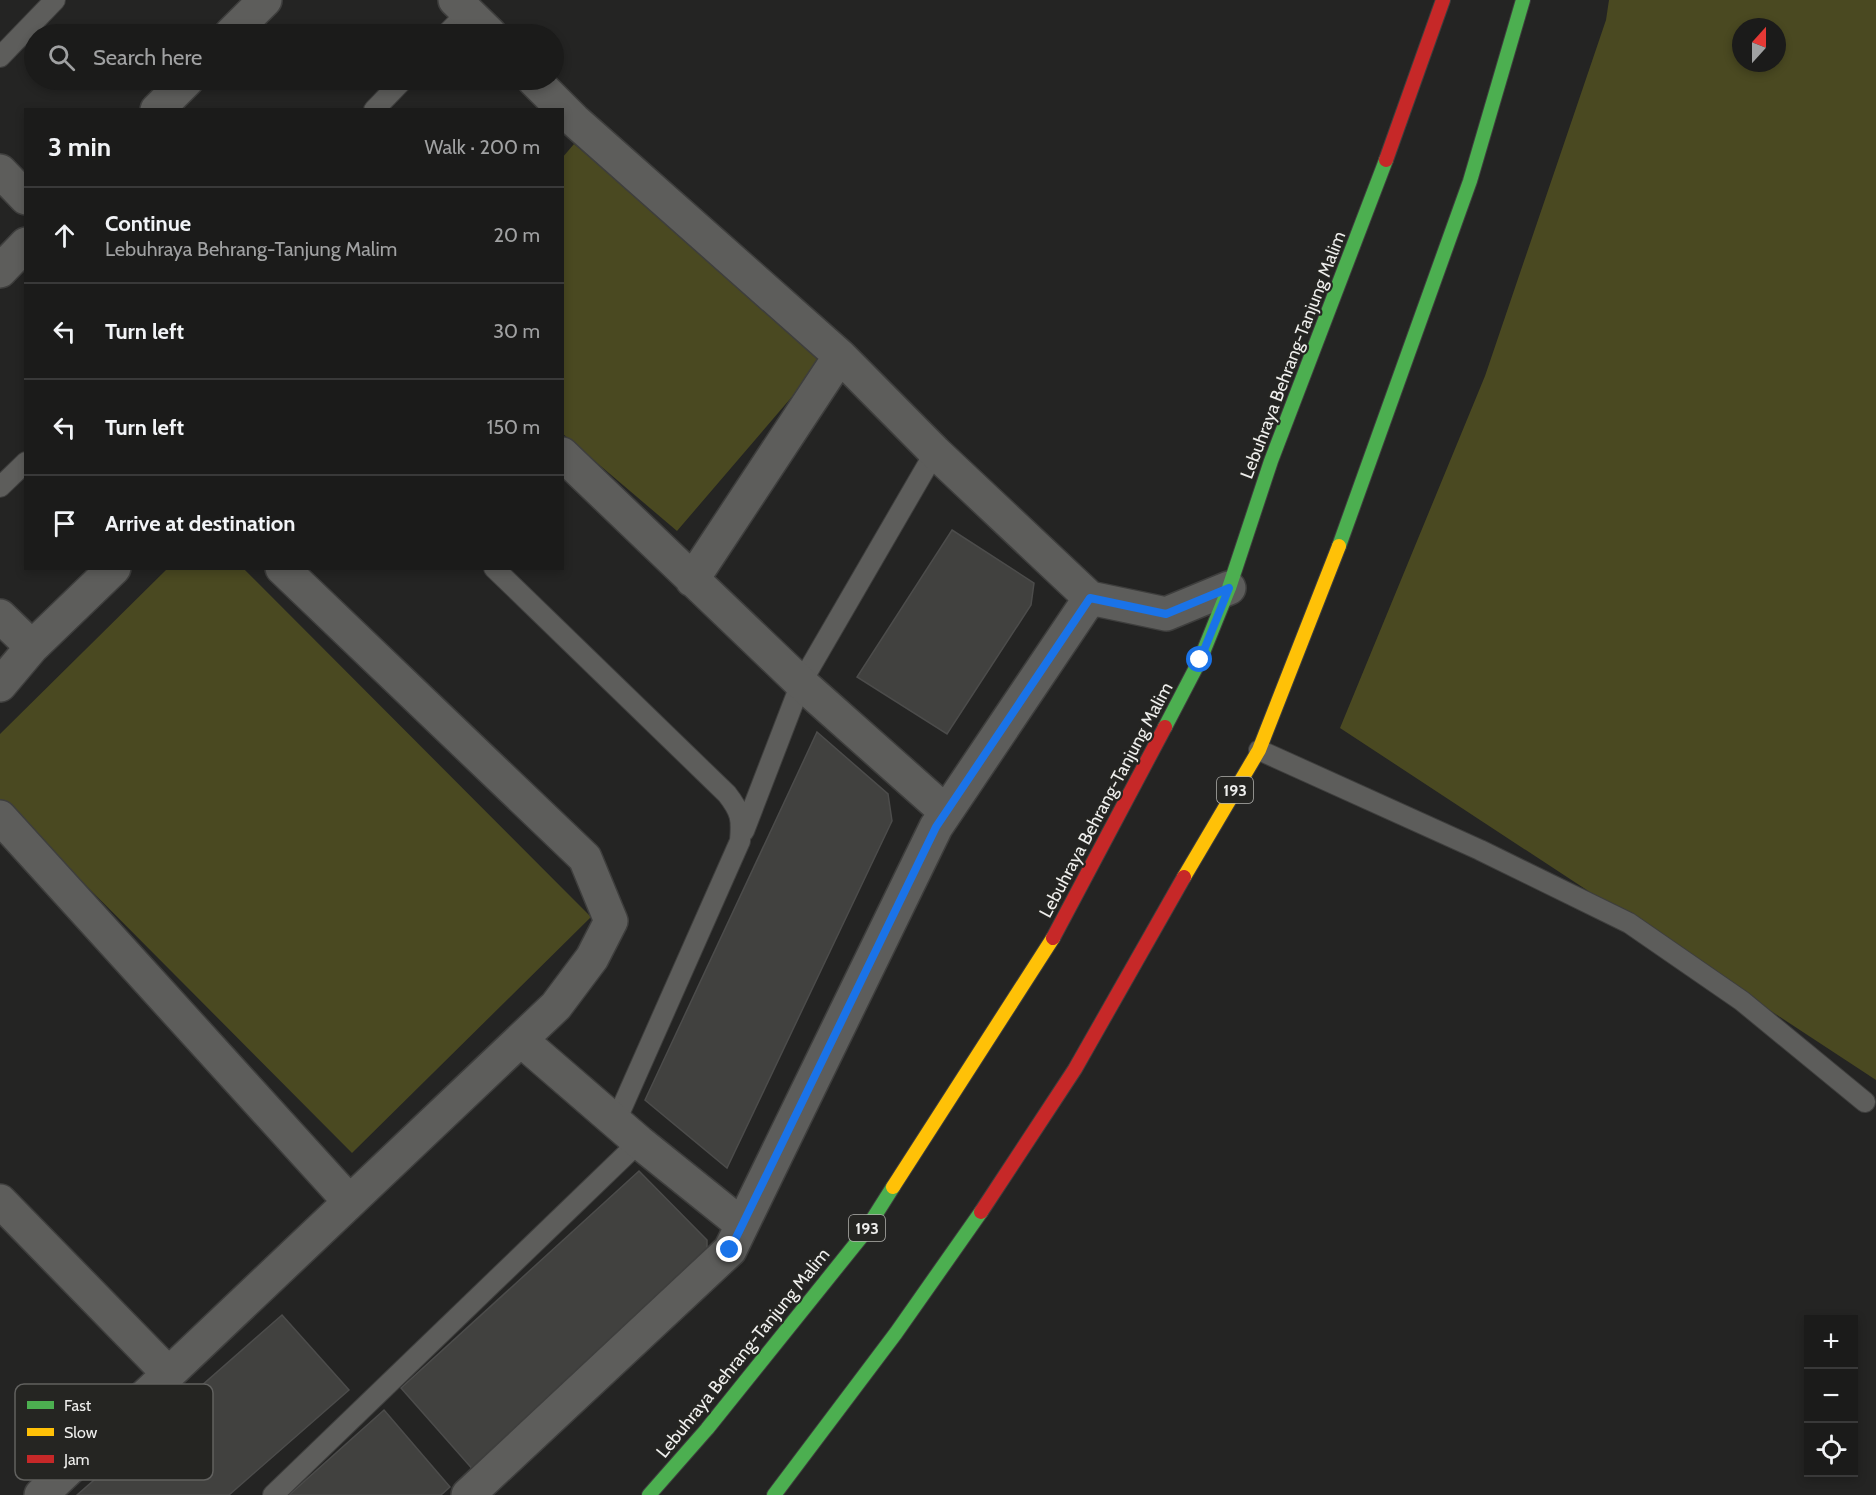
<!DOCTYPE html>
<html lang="en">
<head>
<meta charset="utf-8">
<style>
  body { margin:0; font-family:Cabin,sans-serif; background:#282827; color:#f1f3f6 }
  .controls { position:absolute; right:18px; bottom:18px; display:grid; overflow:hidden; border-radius:0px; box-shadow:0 3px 9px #0003 }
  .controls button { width:54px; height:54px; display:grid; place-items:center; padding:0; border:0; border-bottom:2px solid #393939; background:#1b1b1a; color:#f1f3f6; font:30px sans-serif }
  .compass { position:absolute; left:1732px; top:18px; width:54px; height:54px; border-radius:50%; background:#1b1b1a; box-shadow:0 3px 9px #0003; rotate:21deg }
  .stop { position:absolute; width:18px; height:18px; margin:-14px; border:4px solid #1a73e8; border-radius:50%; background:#fff }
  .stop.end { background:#1a73e8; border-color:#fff; box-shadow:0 2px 6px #0008 }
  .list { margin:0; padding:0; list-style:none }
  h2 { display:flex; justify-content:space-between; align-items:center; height:78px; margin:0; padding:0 24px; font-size:26px }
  h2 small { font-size:20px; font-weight:400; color:#a0a1a2 }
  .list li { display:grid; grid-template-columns:39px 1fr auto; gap:18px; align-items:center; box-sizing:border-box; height:96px; padding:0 24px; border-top:2px solid #393939 }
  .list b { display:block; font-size:22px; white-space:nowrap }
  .list p { margin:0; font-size:20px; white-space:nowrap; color:#a0a1a2 }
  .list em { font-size:20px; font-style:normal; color:#a0a1a2 }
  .icon { flex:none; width:33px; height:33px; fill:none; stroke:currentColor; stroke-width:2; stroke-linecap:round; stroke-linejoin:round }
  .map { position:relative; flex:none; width:1876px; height:1495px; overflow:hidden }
  .search { position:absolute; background:#1b1b1a; box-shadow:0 3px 9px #0003; left:24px; top:24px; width:540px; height:66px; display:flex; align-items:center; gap:15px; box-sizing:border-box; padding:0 21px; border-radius:33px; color:#a0a1a2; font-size:22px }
  .panel { position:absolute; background:#1b1b1a; box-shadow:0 3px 9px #0003; left:24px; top:108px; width:540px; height:462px; border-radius:0px }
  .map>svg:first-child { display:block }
  .green { fill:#4a4921; fill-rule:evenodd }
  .building { fill:#41413f; stroke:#4c4c4b; stroke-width:1.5 }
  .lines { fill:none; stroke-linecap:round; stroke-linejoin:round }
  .lane-casing { stroke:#3e3e3d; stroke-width:22 }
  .street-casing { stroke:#3e3e3d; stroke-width:36 }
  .fast-casing { stroke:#3e3e3d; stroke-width:16 }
  .slow-casing { stroke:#3e3e3d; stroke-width:16 }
  .jam-casing { stroke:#3e3e3d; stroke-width:16 }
  .lane { stroke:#5d5d5b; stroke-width:20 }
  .street { stroke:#5d5d5b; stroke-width:33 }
  .fast { stroke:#4caf50; stroke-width:14 }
  .slow { stroke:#ffc107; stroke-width:14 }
  .jam { stroke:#c62828; stroke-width:14 }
  .route { stroke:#1a73e8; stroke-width:8 }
  .labels { text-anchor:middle; stroke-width:4.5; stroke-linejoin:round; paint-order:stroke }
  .shield { fill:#252522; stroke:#b2b2af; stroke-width:1.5 }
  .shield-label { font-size:16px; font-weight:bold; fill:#eeeeec }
  .street-label { font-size:18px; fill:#eeeeec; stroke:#252522 }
  .key { fill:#252522; stroke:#61615f; stroke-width:1.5 }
  .key-label { font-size:16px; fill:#eeeeec }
</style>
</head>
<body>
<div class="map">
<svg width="1876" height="1495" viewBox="0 0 1876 1495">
  <rect width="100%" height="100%" fill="#242423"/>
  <!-- green -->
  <path class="green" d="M1609,0H1876V1080L1340,728L1485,376L1606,20ZM1741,27H1777V63H1741Z
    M574,144L826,357L677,531L563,434L562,158Z
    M167,569H244L591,917L352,1153L0,799V734Z"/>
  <!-- building -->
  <path class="building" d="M952,530L1034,583L1031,605L947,734L857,677Z
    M817,732L888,794L892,821L727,1168L645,1100Z
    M639,1171L707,1240V1260L475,1472L401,1388Z
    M282,1315L349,1390L229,1495H77Z
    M384,1410L450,1487L441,1495H289Z"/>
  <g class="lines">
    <!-- lane casing -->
    <g class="lane-casing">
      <path id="lane" d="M446,34L468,12
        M0,57L55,0
        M374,110L403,80
        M0,487L26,462
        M494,568L727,794C741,812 742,819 740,841L616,1121
        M1259,750L1480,850L1629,923L1742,1001L1865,1102
        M744,831L801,683L935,452
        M273,1495L639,1142"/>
    </g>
    <!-- street casing -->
    <g class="street-casing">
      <path id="street" d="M455,0L490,34
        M231,34L265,0
        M534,80L574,120L840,356L935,452L1090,598L1166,614L1229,588
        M157,110L187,80
        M0,171L26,198
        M0,271L26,244
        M562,454L801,683L946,812
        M692,580L840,356
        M0,616L32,647
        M0,685L32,647L114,568
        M0,817L349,1201
        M521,1040L639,1142L741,1224
        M0,1201L169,1374
        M41,1495L556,1006L592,958L611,921L585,858L282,568
        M468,1495L730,1250L936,827L1090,598"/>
    </g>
    <!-- fast casing -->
    <g class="fast-casing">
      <path id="fast" d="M1339,546L1470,181L1523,0
        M1165,727L1200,660L1229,588L1271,461L1386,160
        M649,1495L707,1429L862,1236L893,1187
        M774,1495L896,1333L981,1212"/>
    </g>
    <!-- slow casing -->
    <g class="slow-casing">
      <path id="slow" d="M1184,877L1259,750L1339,546
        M893,1187L1053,938"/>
    </g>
    <!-- jam casing -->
    <g class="jam-casing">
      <path id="jam" d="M1386,160L1443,0
        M1053,938L1165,727
        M981,1212L1075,1069L1184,877"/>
    </g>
    <!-- lane -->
    <use href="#lane" class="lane"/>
    <!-- street -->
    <use href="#street" class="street"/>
    <!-- fast -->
    <use href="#fast" class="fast"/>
    <!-- slow -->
    <use href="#slow" class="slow"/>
    <!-- jam -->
    <use href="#jam" class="jam"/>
  </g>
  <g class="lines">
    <!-- route -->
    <path class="route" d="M730,1250L936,827L1090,598L1166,614L1229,588L1200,660"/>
  </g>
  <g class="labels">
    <!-- shield labels -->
    <g class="shield">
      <rect x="1217" y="777" width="36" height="26" rx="4.5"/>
      <rect x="849" y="1215" width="36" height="26" rx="4.5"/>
    </g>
    <g class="shield-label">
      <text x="1235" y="796">193</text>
      <text x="867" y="1234">193</text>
    </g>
    <!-- street labels -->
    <g class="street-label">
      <text transform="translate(1293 355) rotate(-69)" y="6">Lebuhraya Behrang-Tanjung Malim</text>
      <text transform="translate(1106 800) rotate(-62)" y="6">Lebuhraya Behrang-Tanjung Malim</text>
      <text transform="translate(743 1353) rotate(-51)" y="6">Lebuhraya Behrang-Tanjung Malim</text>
    </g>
  </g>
  <!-- legend -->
  <rect x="15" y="1384" width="198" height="96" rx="9" class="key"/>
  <rect x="27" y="1401" width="27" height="8" fill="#4caf50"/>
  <rect x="27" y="1428" width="27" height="8" fill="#ffc107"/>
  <rect x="27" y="1455" width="27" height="8" fill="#c62828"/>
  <g class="key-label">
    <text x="64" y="1411">Fast</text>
    <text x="64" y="1438">Slow</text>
    <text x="64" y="1465">Jam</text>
  </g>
</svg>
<div class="controls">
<button>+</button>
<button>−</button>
<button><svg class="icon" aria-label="locate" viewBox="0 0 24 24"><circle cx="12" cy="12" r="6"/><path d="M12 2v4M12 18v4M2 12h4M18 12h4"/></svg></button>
</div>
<svg class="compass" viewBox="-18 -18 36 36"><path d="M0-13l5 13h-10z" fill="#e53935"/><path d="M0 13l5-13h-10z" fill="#a0a1a2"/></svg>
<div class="stop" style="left:1200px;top:660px"></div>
<div class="stop end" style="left:730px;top:1250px"></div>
<div class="search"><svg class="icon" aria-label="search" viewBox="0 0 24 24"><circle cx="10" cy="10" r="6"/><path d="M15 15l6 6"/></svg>Search here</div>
<section class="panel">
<h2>3 min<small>Walk · 200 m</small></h2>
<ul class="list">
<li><svg class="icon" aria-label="ahead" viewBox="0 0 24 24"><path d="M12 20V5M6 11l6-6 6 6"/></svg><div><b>Continue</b><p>Lebuhraya Behrang-Tanjung Malim</p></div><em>20 m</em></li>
<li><svg class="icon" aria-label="left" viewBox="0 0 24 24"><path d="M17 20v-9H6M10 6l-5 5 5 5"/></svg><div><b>Turn left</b></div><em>30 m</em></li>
<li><svg class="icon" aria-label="left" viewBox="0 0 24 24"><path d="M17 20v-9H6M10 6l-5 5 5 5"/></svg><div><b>Turn left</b></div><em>150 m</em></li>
<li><svg class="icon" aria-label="arrive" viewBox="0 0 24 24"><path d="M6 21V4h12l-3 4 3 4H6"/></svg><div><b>Arrive at destination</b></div></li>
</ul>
</section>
</div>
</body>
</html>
